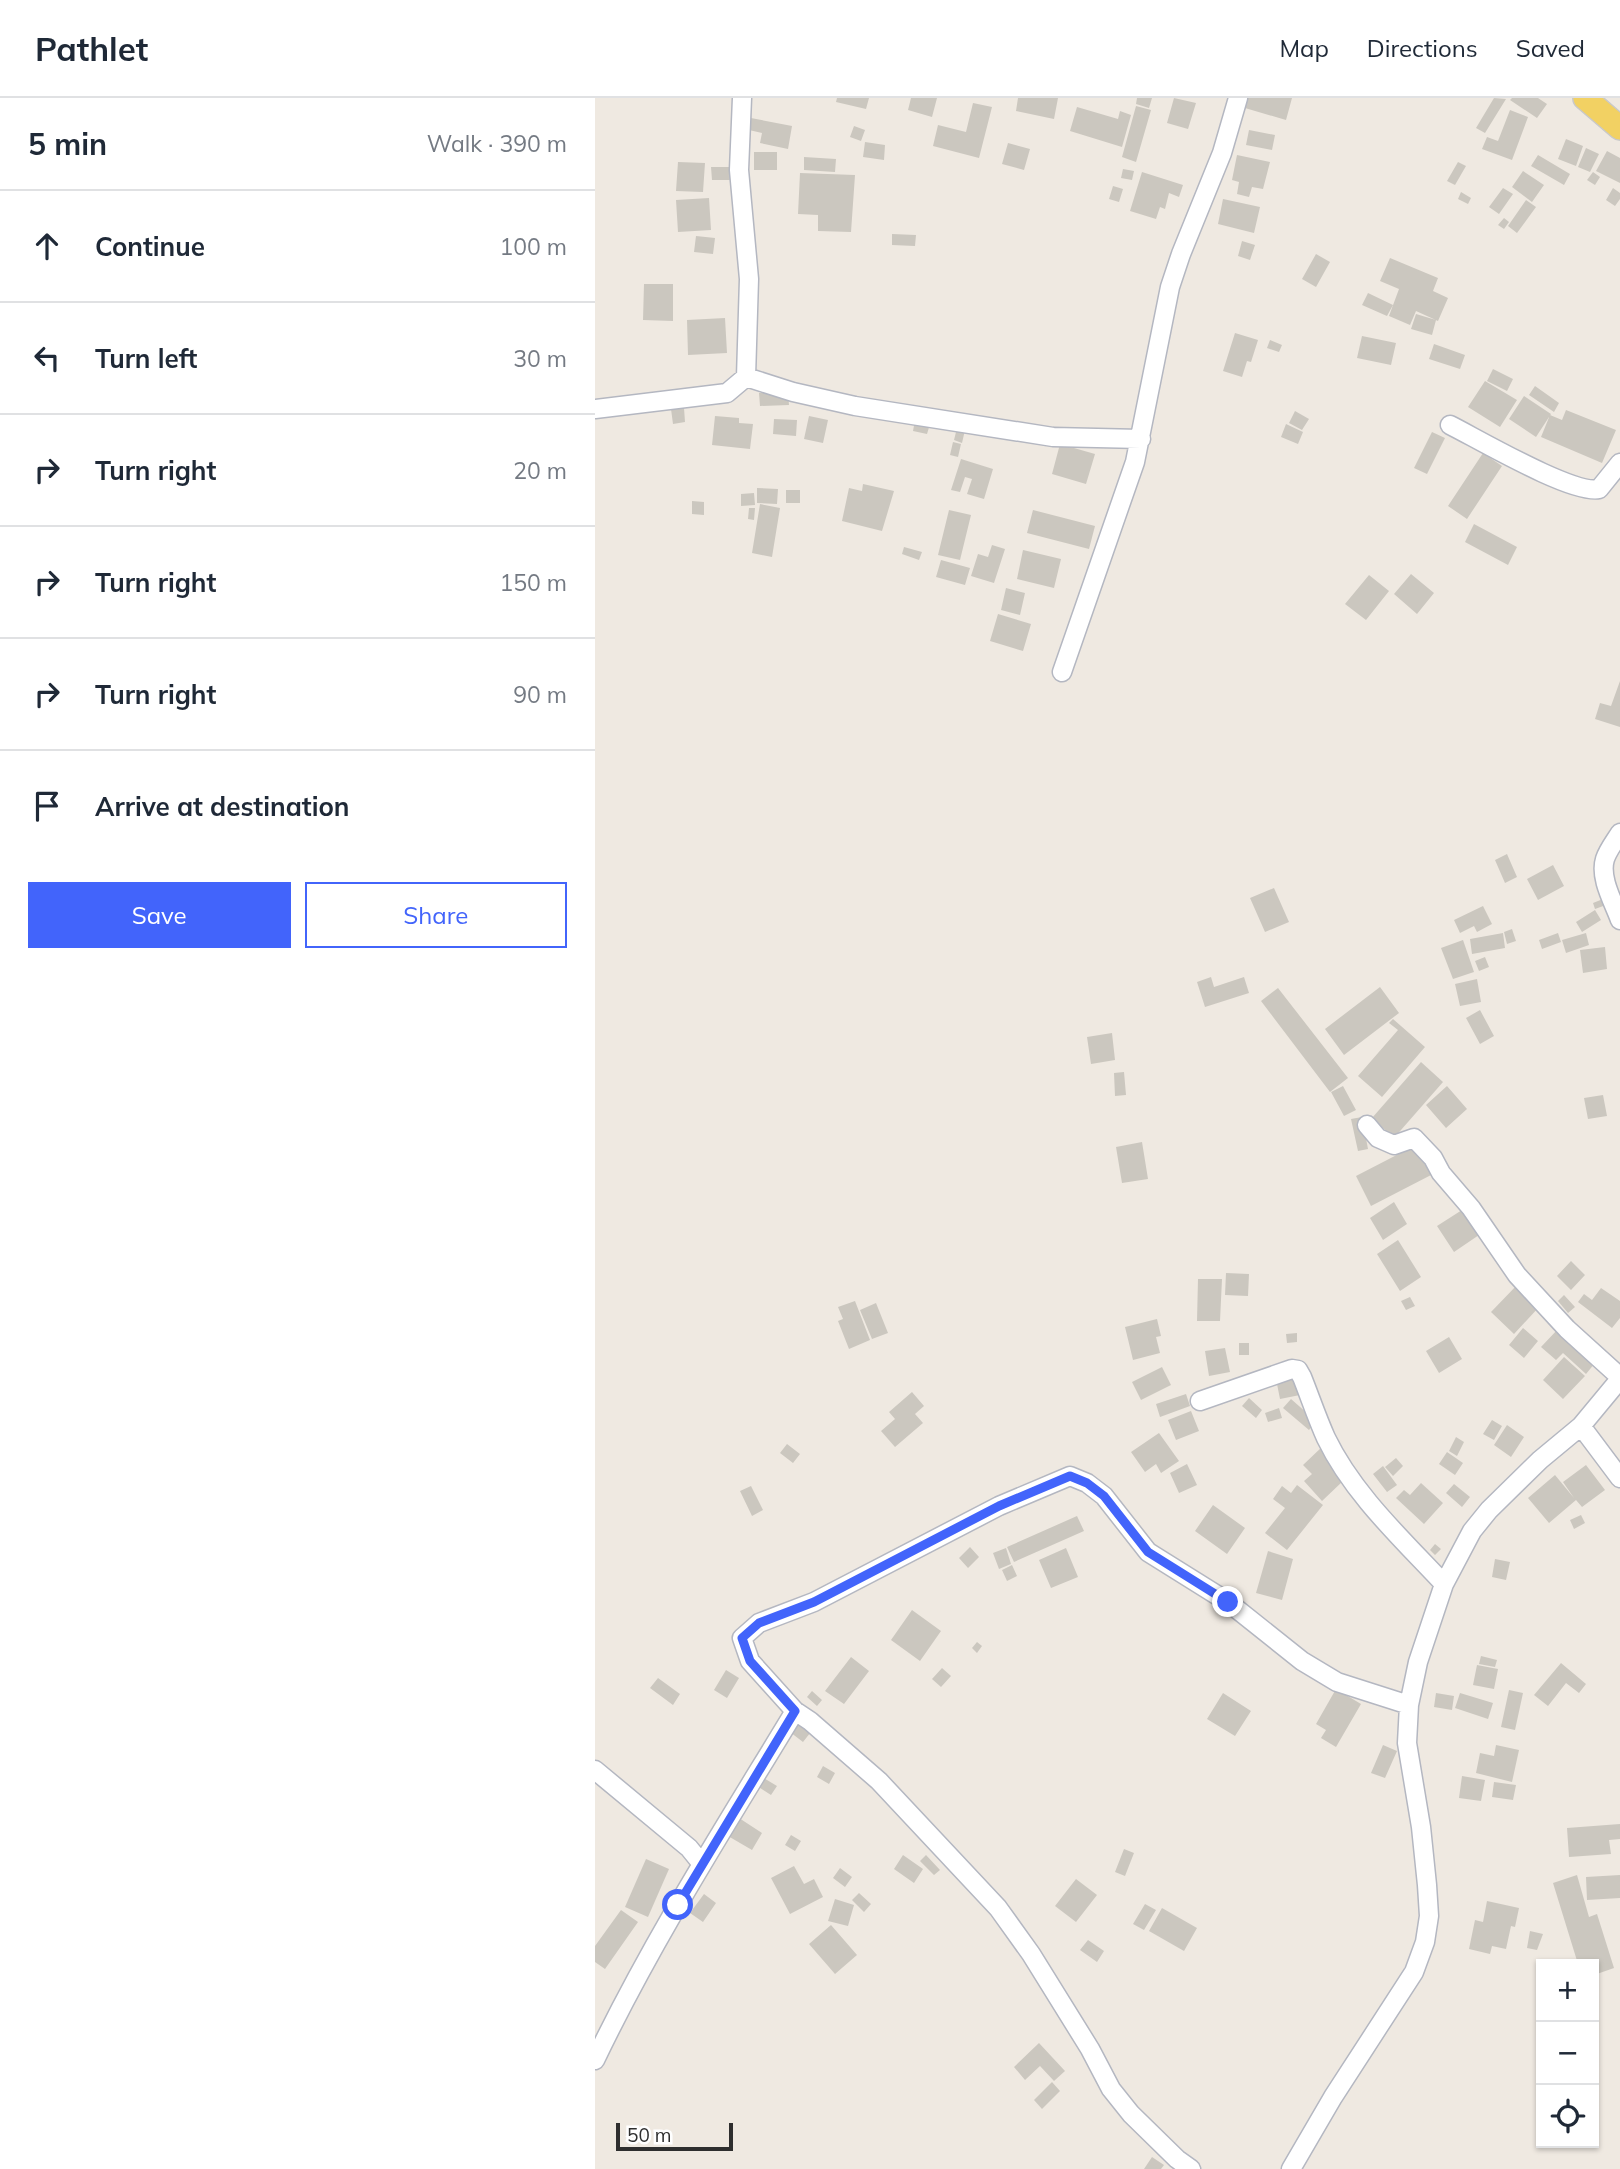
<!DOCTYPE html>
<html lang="en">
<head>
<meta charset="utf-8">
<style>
  body { margin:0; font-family:Mulish,sans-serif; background:#f6f6f7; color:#1f2937 }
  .controls { position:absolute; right:21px; bottom:21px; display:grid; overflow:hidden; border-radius:0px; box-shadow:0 2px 5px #0004 }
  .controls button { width:63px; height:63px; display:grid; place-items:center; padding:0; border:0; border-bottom:2px solid #e0e1e3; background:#fff; color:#1f2937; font:35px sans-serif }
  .scale { position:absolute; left:21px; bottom:18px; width:117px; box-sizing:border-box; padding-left:7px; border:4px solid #2e2e2e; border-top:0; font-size:19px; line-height:24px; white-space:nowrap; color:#2e2e2e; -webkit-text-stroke:5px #fff; paint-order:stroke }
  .stop { position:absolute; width:21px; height:21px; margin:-16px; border:5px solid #4264fb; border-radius:50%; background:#fff }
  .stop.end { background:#4264fb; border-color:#fff; box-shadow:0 2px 7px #0008 }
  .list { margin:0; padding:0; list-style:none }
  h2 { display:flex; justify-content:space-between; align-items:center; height:91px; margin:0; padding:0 28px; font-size:30px }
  h2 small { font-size:23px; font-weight:400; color:#747a83 }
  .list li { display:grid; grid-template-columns:46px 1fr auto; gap:21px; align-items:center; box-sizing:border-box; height:112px; padding:0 28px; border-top:2px solid #e0e1e3 }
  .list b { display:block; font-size:26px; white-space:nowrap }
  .list em { font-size:23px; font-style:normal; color:#747a83 }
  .actions { display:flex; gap:14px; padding:21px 28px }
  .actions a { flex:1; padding:16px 0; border:2px solid #4264fb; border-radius:0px; text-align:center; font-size:24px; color:#4264fb }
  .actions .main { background:#4264fb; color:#fff }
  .icon { flex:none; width:38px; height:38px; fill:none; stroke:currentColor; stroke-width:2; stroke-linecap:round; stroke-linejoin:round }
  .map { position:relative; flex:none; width:1025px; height:2071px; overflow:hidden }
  header { display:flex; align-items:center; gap:42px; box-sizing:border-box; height:98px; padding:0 35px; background:#fff; border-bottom:2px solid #e0e1e3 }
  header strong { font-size:33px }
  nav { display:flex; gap:38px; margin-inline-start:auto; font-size:24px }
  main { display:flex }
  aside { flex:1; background:#fff }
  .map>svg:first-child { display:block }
  .building { fill:#cbc7bf }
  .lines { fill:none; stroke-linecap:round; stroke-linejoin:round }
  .minor-casing { stroke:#b4b7c1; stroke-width:21 }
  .major-casing { stroke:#c9c9c9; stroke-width:26 }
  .minor { stroke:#fff; stroke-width:18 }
  .major { stroke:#f2d163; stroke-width:23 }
  .route { stroke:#4264fb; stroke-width:9 }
</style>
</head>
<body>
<header>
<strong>Pathlet</strong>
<nav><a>Map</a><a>Directions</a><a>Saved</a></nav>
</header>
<main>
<aside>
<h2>5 min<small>Walk · 390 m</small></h2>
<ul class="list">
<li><svg class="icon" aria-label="ahead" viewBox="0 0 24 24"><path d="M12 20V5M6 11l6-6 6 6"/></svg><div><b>Continue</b></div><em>100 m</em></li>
<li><svg class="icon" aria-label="left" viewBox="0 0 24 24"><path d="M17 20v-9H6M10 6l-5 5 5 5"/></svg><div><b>Turn left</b></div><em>30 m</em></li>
<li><svg class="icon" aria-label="right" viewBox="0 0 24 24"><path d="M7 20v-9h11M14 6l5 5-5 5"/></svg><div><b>Turn right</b></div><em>20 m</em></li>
<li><svg class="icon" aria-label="right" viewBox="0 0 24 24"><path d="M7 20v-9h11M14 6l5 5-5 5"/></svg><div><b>Turn right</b></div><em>150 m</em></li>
<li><svg class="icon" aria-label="right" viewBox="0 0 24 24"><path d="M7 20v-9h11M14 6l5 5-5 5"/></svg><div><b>Turn right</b></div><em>90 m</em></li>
<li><svg class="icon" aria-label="arrive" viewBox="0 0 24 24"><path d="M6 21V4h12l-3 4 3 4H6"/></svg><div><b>Arrive at destination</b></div></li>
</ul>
<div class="actions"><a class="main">Save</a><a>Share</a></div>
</aside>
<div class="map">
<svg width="1025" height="2071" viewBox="0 0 1025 2071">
  <rect width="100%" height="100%" fill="#efe9e1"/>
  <!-- building -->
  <path class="building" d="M242,0H274L271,11L241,4Z
    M316,0H342L337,19L313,12Z
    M423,0H463L459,21L421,13Z
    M542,0H557L554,10L541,6Z
    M579,0L601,5L593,31L572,25Z
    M653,0H697L691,22L650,10Z
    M899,0L911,1L890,35L881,30Z
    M917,0H943L952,6L942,20L915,2Z
    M378,5L397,9L384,60L338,48L343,27L371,34Z
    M541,8L556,12L541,64L527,59Z
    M482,9L523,21L525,13L536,17L527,49L475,33Z
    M915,12L933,19L917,62L887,51L892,39L903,43Z
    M156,20L197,28L193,51L165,45L167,35L154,32Z
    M259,28L270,32L266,43L255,39Z
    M654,32L680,37L677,52L651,47Z
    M971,41L988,48L981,68L963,61Z
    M270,44L290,47L289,62L268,59Z
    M413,45L435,51L429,72L407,66Z
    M991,50L1004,56L995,74L983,69Z
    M1012,53L1025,60V85L1001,73Z
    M159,54H182V72H159Z
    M642,57L675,64L668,91L657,89L654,99L642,96L644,84L637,82Z
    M943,57L975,76L969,87L936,68Z
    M209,59L241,61L240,74L209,72Z
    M83,64L110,65L108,94L81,93Z
    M863,64L871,68L860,87L852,83Z
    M116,69H134L135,82H117Z
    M528,71L539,73L537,82L526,80Z
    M928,73L949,87L937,104L917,89Z
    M547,74L588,87L584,99L574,95L570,111L565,109L561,121L535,113Z
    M998,74L1005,79L1000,87L992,82Z
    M205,75L260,77L256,134L223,133V117L203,116Z
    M518,88L528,91L524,104L514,101Z
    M908,90L918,96L904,116L894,109Z
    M1018,90L1025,95V101L1020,108L1011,102Z
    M866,94L876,100L873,106L863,101Z
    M114,100L116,132L83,134L81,102Z
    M628,101L665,109L659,135L623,126Z
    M931,102L941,109L922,135L913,128Z
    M909,120L914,124L909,131L903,127Z
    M297,136L321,137L320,148L297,147Z
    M101,138L120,140L118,156L99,154Z
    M647,143L660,147L655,162L643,158Z
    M721,156L735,164L721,189L707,181Z
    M795,160L843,180L838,193L853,200L843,223L821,213L815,227L794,218L804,191L785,183Z
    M49,186H78V223L48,222Z
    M773,195L798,207L792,218L767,207Z
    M821,216L841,222L837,237L816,231Z
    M130,220L132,255L93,257L92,222Z
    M640,235L663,242L656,264L652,263L647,279L628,273Z
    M767,238L801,245L796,267L762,260Z
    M675,242L687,247L684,254L672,250Z
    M839,246L870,257L865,271L834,261Z
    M898,271L918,281L912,293L892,283Z
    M890,283L922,302L905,329L873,309Z
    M940,288L964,305L959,314L934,297Z
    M164,295H193L194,307L165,308Z
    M929,298L956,316L941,339L914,321Z
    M89,310L90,324L78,326L76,311Z
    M971,312L1021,332L1007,365L946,339L955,317L967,322Z
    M700,313L714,321L707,332L694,325Z
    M120,318L144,320V325L158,326L155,351L117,347Z
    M214,318L233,322L228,345L209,341Z
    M179,321L202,322L201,338L178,336Z
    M320,322L335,326L332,336L318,333Z
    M691,326L708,334L703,346L686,339Z
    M362,330L370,332L367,345L359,342Z
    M837,334L850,340L832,376L819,370Z
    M358,344L366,346L363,359L355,357Z
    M465,346L500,356L491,386L457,376Z
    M888,355L907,368L872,421L853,408Z
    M366,361L398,371L389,401L372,396L377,381L370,379L365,394L356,392Z
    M268,386L299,393L287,433L247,423L254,390L267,393Z
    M162,390L183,391L182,406L162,405Z
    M191,392H205V405H191Z
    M159,395L160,407L146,408V396Z
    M97,403L109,404V417L97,416Z
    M165,406L185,410L177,459L157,455Z
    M154,410H160L159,422L153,421Z
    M354,412L376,417L365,462L343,457Z
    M438,412L500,428L494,451L432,435Z
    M879,426L922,449L913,467L870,444Z
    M397,447L410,451L399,485L376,478L383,456L393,459Z
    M309,449L327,454L324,462L307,456Z
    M428,452L466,461L459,490L422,481Z
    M346,462L375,470L370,487L341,479Z
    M816,476L839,495L822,516L799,496Z
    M774,477L794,493L771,522L750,506Z
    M411,490L430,495L425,517L406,512Z
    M403,516L436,526L428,553L395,543Z
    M1025,583V629L1000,621L1005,605L1016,608Z
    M912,756L922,779L910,785L900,762Z
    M958,767L969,788L943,802L932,781Z
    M679,790L694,824L670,834L655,800Z
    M1008,801L1011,807L1000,811L998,805Z
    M888,808L897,826L882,834L879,828L865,835L859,822Z
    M1000,812L1006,822L987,834L981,824Z
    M917,831L921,843L912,846L909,834Z
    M908,835L910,850L877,856L875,841Z
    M963,835L966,844L947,851L944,842Z
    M991,835L994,847L971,855L967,842Z
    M868,842L879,874L858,881L846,850Z
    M1010,849L1012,871L988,875L985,852Z
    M890,859L894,869L884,873L880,863Z
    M616,879L619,889L649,879L654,895L610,909L602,884Z
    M882,881L886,904L865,908L860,886Z
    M785,889L804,915L749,957L730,931Z
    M683,890L753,980L735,994L666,903Z
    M885,912L899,938L885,946L871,920Z
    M798,921L830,949L787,999L763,978L803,932L794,925Z
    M517,935L520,962L496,966L492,939Z
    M826,964L848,984L799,1040L777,1020Z
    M529,974L531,997L520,998L519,975Z
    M748,988L761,1012L749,1018L736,994Z
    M852,988L872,1011L851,1030L831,1007Z
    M1008,997L1012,1018L993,1021L989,1000Z
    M767,1019L773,1051L763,1053L756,1021Z
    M547,1044L553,1081L527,1085L521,1049Z
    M823,1046L838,1076L776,1108L761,1078Z
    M799,1104L812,1126L788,1142L775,1120Z
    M867,1112L884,1137L859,1154L842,1128Z
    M803,1142L826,1179L805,1193L782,1156Z
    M976,1163L990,1177L976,1192L962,1178Z
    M631,1175L654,1176L653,1198L630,1197Z
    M603,1181H627L625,1223H602Z
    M923,1186L945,1208L919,1236L896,1214Z
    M1006,1190L1025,1203V1220L1017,1230L983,1204L989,1196L997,1202Z
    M969,1197L980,1209L973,1215L963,1203Z
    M815,1199L820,1208L811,1212L806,1203Z
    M260,1203L275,1242L254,1251L243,1223L248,1221L243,1209Z
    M281,1205L293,1235L277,1241L265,1212Z
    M562,1221L566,1238L561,1239L565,1255L538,1262L530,1229Z
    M928,1230L943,1243L929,1260L914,1247Z
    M963,1231L1000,1265L991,1276L968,1255L961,1262L946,1249Z
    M702,1235V1244L692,1245L691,1236Z
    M854,1239L867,1261L844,1275L831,1253Z
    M644,1245H654V1257H644Z
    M630,1250L635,1274L614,1278L610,1253Z
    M969,1259L990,1278L968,1301L948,1282Z
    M567,1269L576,1287L546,1302L537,1284Z
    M701,1277L705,1297L685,1301L681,1281Z
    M317,1294L329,1308L320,1316L328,1325L300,1349L286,1333L300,1321L294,1314Z
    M591,1296L595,1308L565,1319L561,1306Z
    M654,1300L667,1312L661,1320L647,1308Z
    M696,1301L721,1323L714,1332L688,1310Z
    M684,1310L687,1320L673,1324L670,1315Z
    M596,1313L604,1333L581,1342L573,1322Z
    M897,1322L907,1328L899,1342L888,1336Z
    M912,1327L929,1339L916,1359L899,1347Z
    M564,1335L584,1363L566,1375L561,1366L550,1374L536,1354Z
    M861,1339L869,1344L862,1358L854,1353Z
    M192,1346L205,1356L198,1365L185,1355Z
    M728,1348L748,1369L741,1376L748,1383L727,1403L709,1383L717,1376L708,1367Z
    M852,1354L868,1365L860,1377L844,1366Z
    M801,1360L808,1368L798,1378L790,1369Z
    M592,1366L602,1387L584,1395L575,1375Z
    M991,1367L1010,1392L987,1409L981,1402L954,1425L933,1400L960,1377L979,1400L968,1384Z
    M788,1368L802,1387L792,1394L778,1376Z
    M826,1385L848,1405L829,1426L801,1400L809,1392L815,1397Z
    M859,1386L875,1399L867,1409L851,1395Z
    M702,1387L728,1407L692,1452L670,1435L690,1410L678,1401L687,1388L696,1395Z
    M156,1388L168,1412L157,1418L145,1393Z
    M618,1407L650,1430L632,1456L600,1433Z
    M986,1417L990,1425L979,1431L975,1422Z
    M482,1418L489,1433L419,1464L412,1449Z
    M840,1446L846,1451L840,1457L835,1452Z
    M375,1449L384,1459L373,1470L364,1460Z
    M411,1450L416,1466L404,1471L398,1455Z
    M471,1450L483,1479L456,1490L444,1462Z
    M673,1453L698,1461L687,1502L661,1495Z
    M900,1461L915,1464L911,1482L897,1479Z
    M417,1467L422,1478L412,1483L407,1472Z
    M317,1512L346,1533L325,1563L296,1542Z
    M382,1544L387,1548L382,1555L377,1550Z
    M886,1558L902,1562L900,1569L884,1566Z
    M256,1559L274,1573L249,1606L230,1593Z
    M966,1565L991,1586L984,1595L971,1585L953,1608L939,1597Z
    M882,1567L903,1571L899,1591L878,1587Z
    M347,1570L356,1578L346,1589L337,1581Z
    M131,1572L144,1580L132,1600L119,1592Z
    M63,1580L85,1596L78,1607L55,1590Z
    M741,1591L766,1606L741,1649L726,1640L731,1632L721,1626Z
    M914,1592L928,1595L920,1632L906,1629Z
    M217,1593L227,1602L222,1608L212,1599Z
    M628,1595L656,1613L640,1638L612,1621Z
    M841,1595L859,1598L857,1612L839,1609Z
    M865,1595L898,1605L893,1621L860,1610Z
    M202,1617L219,1630L208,1644L191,1631Z
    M788,1647L802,1653L790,1680L776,1675Z
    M901,1647L924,1652L917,1684L881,1675L885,1655L899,1658Z
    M228,1668L240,1675L234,1686L222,1679Z
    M867,1678L890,1682L886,1703L864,1700Z
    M167,1679L182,1688L176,1697L162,1688Z
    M899,1684L921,1687L918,1702L897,1699Z
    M144,1720L167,1735L157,1752L133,1738Z
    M1025,1726V1741L1014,1742L1016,1756L974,1759L972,1730Z
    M196,1737L206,1743L200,1753L190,1747Z
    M529,1751L539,1755L530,1778L520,1774Z
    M308,1757L328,1771L319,1785L299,1771Z
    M331,1757L345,1772L339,1777L325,1763Z
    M51,1761L74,1771L53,1819L30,1809Z
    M199,1768L209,1786L219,1781L228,1799L195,1816L176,1780Z
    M245,1770L257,1779L250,1789L238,1780Z
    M982,1777L994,1819L1002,1816L1019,1870L999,1877V1866H983L958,1785Z
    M1025,1777V1800L992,1802L991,1779Z
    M481,1781L502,1797L481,1824L460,1808Z
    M264,1795L276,1806L269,1814L257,1802Z
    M109,1796L121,1805L108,1824L95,1815Z
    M240,1801L259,1807L253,1828L233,1823Z
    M892,1803L924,1810L920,1829L916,1828L911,1851L897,1848L895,1856L874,1851L880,1822L888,1824Z
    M550,1806L561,1812L549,1832L538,1826Z
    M567,1810L602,1830L589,1853L554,1833Z
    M26,1812L43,1824L10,1871L0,1864V1848Z
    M236,1827L262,1857L240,1876L214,1846Z
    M935,1833L948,1836L942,1852L932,1850Z
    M493,1842L509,1853L502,1864L485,1852Z
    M444,1945L470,1973L459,1983L445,1968L430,1982L419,1969Z
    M457,1984L465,1993L447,2011L439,2002Z
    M557,2059L569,2067L566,2071H549Z"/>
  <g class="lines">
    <!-- minor casing -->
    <g class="minor-casing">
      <path id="minor" d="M151,279L198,294L260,308L458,339L546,341
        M0,311L132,295L151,279L154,181L144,72L147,0
        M855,327C883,341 978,397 1004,391L1025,365
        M467,574L540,364L575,189L586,156L627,55L643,0
        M1025,735C1020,743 1013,752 1010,761C1004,780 1019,805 1025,822
        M772,1027L783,1040L799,1047L819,1040L838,1060L846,1075L876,1110L922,1177L972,1231L1025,1279
        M605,1303L697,1271L703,1272L707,1279C715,1299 722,1320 731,1340C758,1396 807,1441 849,1486
        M986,1328L1025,1380
        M0,1672L94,1750L107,1766
        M0,1962C58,1841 131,1727 200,1613
        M596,2071L582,2061L536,2016L516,1991L495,1951L436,1856L403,1810L284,1683L215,1623L200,1613L155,1563L147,1540L164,1525L219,1504L404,1408L475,1378L492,1385L509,1398L553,1454L633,1504L707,1563L742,1584L814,1607
        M696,2071L738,1999L819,1874L830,1844L834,1818L832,1787L826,1729L812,1645L814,1607L823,1564L849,1486L877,1433L894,1412L945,1362L986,1328L1025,1281"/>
    </g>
    <!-- major casing -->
    <g class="major-casing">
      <path id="major" d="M990,0L1025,30"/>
    </g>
    <!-- minor -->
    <use href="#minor" class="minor"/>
    <!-- major -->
    <use href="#major" class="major"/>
  </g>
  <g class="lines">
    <!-- route -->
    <path class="route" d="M83,1807L200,1613L155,1563L147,1540L164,1525L219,1504L404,1408L475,1378L492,1385L509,1398L553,1454L633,1504"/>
  </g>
</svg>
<div class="controls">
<button>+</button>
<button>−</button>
<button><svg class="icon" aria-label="locate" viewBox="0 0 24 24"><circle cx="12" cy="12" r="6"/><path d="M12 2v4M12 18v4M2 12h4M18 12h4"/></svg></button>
</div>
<div class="scale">50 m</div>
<div class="stop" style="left:83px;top:1807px"></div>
<div class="stop end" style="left:633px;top:1504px"></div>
</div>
</main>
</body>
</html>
